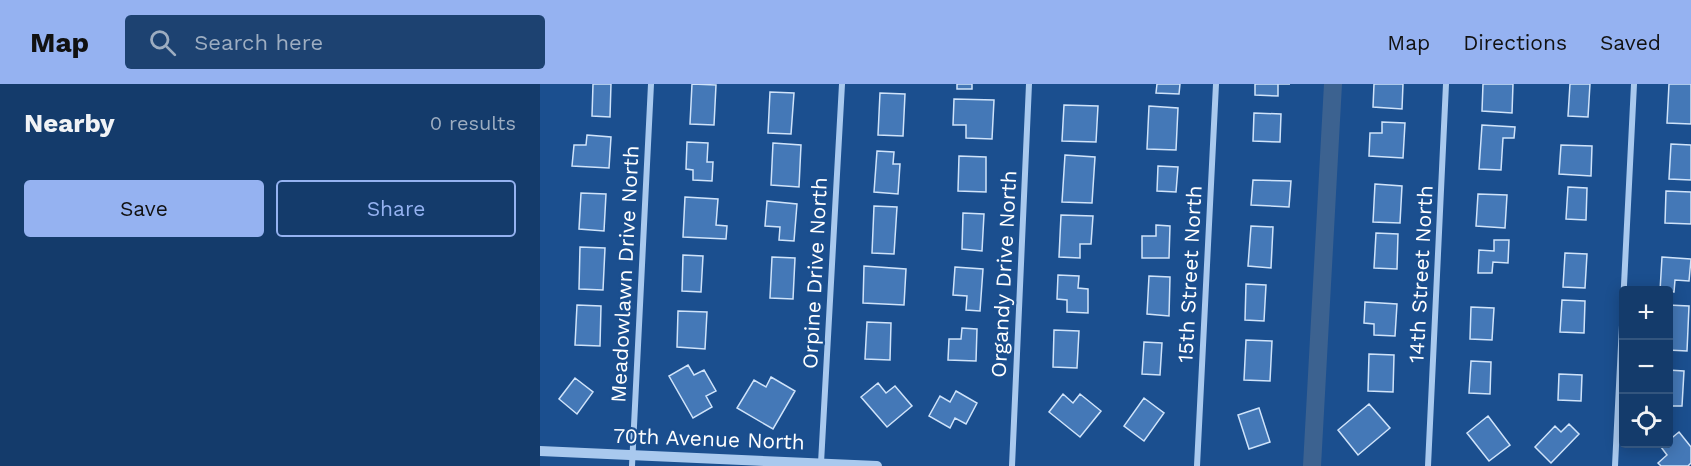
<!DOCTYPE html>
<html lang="en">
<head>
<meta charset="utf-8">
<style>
  body { margin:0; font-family:"Work Sans",sans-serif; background:#1d4271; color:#f1f3f6 }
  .controls { position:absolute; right:18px; bottom:18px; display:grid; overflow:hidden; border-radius:6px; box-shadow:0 3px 15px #0003 }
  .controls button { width:54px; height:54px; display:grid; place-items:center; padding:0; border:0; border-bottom:2px solid #33557e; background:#143b6b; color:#f1f3f6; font:30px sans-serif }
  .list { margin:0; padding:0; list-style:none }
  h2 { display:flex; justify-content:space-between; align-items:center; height:78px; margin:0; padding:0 24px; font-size:26px }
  h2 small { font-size:20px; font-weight:400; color:#9dadc1 }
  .actions { display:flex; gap:12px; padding:18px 24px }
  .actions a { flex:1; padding:14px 0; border:2px solid #95b2f1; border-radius:6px; text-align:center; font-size:21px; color:#95b2f1 }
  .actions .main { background:#95b2f1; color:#111 }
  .icon { flex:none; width:33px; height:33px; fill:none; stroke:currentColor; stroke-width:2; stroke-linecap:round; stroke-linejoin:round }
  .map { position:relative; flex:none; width:1151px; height:382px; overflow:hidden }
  header { display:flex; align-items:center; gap:36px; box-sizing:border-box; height:84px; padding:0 30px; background:#95b2f1; color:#111 }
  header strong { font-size:28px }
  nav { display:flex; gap:33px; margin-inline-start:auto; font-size:21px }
  .search { width:420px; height:54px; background:#1d4271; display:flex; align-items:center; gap:15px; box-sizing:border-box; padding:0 21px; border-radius:6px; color:#9dadc1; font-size:22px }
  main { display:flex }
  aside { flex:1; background:#143b6b }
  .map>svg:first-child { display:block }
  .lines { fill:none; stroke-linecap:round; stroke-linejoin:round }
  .canal { stroke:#3c6290; stroke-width:18 }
  .building { fill:#4478b7; stroke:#cfe3fa; stroke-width:1.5 }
  .minor { stroke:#a9c9ee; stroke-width:6 }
  .tertiary { stroke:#a9c9ee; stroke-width:10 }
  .labels { text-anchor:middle; stroke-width:4.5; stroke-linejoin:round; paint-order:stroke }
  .street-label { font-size:21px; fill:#fff; stroke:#1b4f8f }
</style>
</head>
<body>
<header>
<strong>Map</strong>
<div class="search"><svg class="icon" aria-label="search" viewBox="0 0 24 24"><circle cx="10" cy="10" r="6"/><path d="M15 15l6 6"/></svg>Search here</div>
<nav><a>Map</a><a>Directions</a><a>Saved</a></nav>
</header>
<main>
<aside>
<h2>Nearby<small>0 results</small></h2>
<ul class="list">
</ul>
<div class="actions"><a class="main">Save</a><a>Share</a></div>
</aside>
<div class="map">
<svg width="1151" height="382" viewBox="0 0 1151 382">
  <rect width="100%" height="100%" fill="#1b4f8f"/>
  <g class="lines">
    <!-- canal -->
    <path class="canal" d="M772,382L793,0"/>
  </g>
  <!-- building -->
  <path class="building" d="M53,0H71L70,33L52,32Z
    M152,0L176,1L174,41L150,40Z
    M417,0H432V5H417Z
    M617,0H640L639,10L616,9Z
    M715,0H750H738V12L715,11Z
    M834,0H863L862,25L833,23Z
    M943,0H973L972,29L942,27Z
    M1030,0H1050L1048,33L1028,32Z
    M1129,0H1151V40L1127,39Z
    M230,8L254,9L251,50L228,49Z
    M340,9L365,10L363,52L338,51Z
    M414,15L454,16L452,55L426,54V41H413Z
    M524,21L558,22L556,58L522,57Z
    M609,22L638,24L636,66L607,65Z
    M714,29L741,30L740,58L713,57Z
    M842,38L865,39L863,74L829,72L830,49H842Z
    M942,41L975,43L974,54H963L961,86L939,85Z
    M47,51L71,53L69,84L32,82L34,61H46Z
    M147,58L168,59L167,78H173L172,97L153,96V86L146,85Z
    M233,59L261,61L259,103L231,101Z
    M1131,60L1151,61V96L1129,95Z
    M1021,61L1052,62L1051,92L1019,90Z
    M337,67L354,68L353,80H360L358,110L334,108Z
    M525,71L555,73L552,119L522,118Z
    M419,72L446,73V108L418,107Z
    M618,82L638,83L636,108L617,107Z
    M713,96L751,97L749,123L711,121Z
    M835,100L862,102L860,139L833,138Z
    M1028,103L1047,104L1046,136L1026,135Z
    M1126,107L1151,108V140L1125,139Z
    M41,109L66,110L64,147L39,145Z
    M938,110L967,111L965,144L936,142Z
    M145,113L178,115L176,141L187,142L186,155L143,153Z
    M227,117L257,120L254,157L239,156L240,143L225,142Z
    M334,122L357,123L354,170L332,169Z
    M423,129L444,130L442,167L422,165Z
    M521,131L553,132L551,160H540V174L519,173Z
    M616,141L630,142L629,174H602V152H616Z
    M711,142L733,143L731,184L708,182Z
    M836,149L858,150L857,185L834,184Z
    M954,156H969L968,179L953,178L952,189H938L939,166L954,167Z
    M40,163L65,164L63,206L39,205Z
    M1025,169L1047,170L1045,204L1023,203Z
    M143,171L163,172L161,208L142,207Z
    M232,173L255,174L253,215L230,214Z
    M1122,173L1151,175L1149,197L1135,196L1134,208L1120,207Z
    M324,182L366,185L364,221L323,219Z
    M415,183L443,185L440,227L426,226L427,212L413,211Z
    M518,191L539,192L538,204L548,205V229L527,228V216L517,215Z
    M609,192L630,193L629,232L607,230Z
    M706,200L726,201L724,237L705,236Z
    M1022,216L1045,217L1044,249L1020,248Z
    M825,218L857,220L855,252L834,251V240L824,239Z
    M37,221L61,222L60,262L35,261Z
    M1128,221L1149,222L1147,267L1128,266Z
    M931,223L954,224L952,256L930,255Z
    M138,227L167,228L165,265L137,263Z
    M327,238L351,239L350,276L325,275Z
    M422,244L437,245L436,277L408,276L409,255H421Z
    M514,246L539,247L537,284L513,283Z
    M706,256L732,257L730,297L704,296Z
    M604,258L622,259L620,291L602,290Z
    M829,270L854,271L853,308L828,307Z
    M931,277L951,278L950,310L929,309Z
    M148,281L154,291L164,286L176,307L166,312L172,323L153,334L129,292Z
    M1128,286L1144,287L1142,322H1128Z
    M1019,290L1042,291L1041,317L1018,316Z
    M231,293L255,307L233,345L197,324L214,296L226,303Z
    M35,294L53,308L37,330L19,315Z
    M338,299L346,309L355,302L372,322L347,343L321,313Z
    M416,307L437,319L426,340L415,334L410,344L389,332L400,312L410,318Z
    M523,310L533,319L540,310L561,327L540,353L509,328Z
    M604,314L624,329L604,357L584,342Z
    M829,320L850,344L818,371L798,346Z
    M719,324L730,358L709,365L698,331Z
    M948,332L970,361L949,377L927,349Z
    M1029,340L1039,350L1011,379L995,363L1015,342L1021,348Z
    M1139,348L1151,363V379L1148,382H1121L1118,379L1127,371L1121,363L1128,360V357Z"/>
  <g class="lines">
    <!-- minor -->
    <path class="minor" d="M281,379L302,0
      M92,382L111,0
      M472,382L489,0
      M657,382L676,0
      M888,382L906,0
      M1075,382L1094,0"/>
    <!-- tertiary -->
    <path class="tertiary" d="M0,367L337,382"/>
  </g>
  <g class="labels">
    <!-- street labels -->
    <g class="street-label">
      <text transform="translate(275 189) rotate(-87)" y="7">Orpine Drive North</text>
      <text transform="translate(85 190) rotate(-87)" y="7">Meadowlawn Drive North</text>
      <text transform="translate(464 190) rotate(-87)" y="7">Organdy Drive North</text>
      <text transform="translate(650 190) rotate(-87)" y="7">15th Street North</text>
      <text transform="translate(881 190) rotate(-87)" y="7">14th Street North</text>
      <text transform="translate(169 355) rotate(2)" y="7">70th Avenue North</text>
    </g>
  </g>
</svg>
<div class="controls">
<button>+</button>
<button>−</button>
<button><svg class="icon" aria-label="locate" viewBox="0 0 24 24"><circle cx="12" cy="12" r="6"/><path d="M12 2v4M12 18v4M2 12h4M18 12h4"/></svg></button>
</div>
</div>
</main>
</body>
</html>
